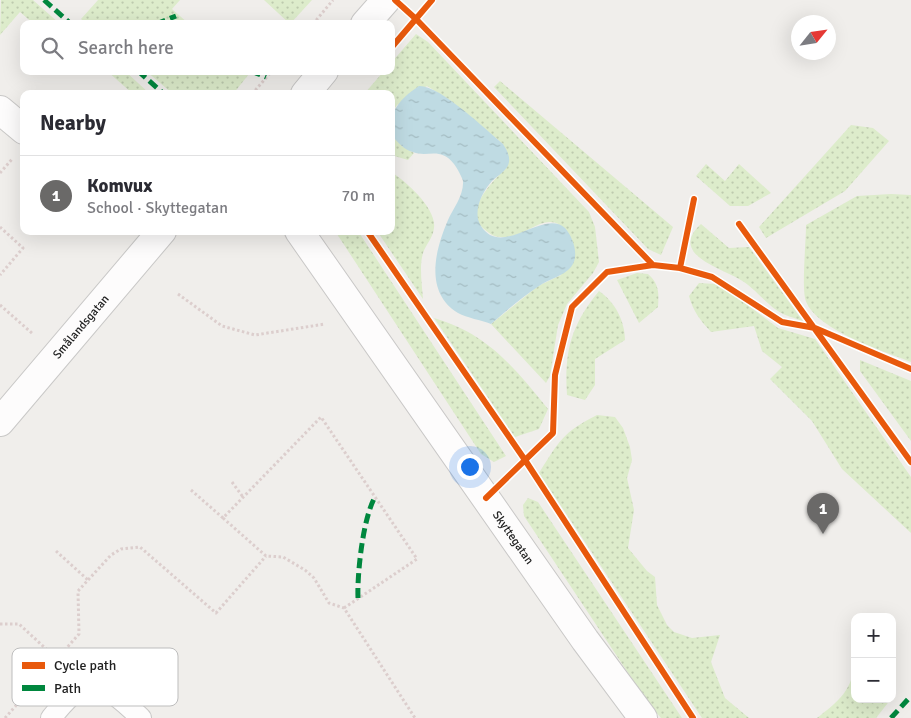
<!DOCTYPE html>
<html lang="en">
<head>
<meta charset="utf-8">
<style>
  body { margin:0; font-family:Signika,sans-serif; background:#f2f2f3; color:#2b2b33 }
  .controls { position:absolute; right:15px; bottom:15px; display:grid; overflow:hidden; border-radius:10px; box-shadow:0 5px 20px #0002 }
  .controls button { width:45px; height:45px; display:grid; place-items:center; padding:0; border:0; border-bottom:1px solid #e1e1e2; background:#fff; color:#2b2b33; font:25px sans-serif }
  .compass { position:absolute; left:791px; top:15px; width:45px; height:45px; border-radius:50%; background:#fff; box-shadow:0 5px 20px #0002; rotate:60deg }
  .you { position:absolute; left:469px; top:466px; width:18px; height:18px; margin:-12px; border:4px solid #fff; border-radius:50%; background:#1a73e8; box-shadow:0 0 0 8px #1a73e833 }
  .badge { display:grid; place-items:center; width:32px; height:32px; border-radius:50%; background:#6a6968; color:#fff; font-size:16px; font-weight:700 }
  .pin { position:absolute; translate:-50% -41px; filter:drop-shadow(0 1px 2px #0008) }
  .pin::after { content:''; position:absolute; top:26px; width:18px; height:15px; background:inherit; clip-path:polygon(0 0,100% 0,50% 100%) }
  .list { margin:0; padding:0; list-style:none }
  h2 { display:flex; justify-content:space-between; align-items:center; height:65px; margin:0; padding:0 20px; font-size:21px }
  h2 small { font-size:16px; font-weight:400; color:#7c7c81 }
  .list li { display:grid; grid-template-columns:32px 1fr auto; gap:15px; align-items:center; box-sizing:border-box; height:80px; padding:0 20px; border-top:1px solid #e1e1e2 }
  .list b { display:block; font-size:19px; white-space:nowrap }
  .list p { margin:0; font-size:16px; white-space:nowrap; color:#7c7c81 }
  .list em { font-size:16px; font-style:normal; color:#7c7c81 }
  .icon { flex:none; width:28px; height:28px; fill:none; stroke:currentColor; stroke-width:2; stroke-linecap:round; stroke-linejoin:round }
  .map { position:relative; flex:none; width:911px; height:718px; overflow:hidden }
  .search { position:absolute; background:#fff; box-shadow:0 5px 20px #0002; left:20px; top:20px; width:375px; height:55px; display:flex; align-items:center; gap:12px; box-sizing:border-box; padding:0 18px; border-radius:10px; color:#7c7c81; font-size:19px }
  .panel { position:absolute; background:#fff; box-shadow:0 5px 20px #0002; left:20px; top:90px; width:375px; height:145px; border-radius:10px }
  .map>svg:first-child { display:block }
  .grass { fill:url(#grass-dots) }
  .water { fill:url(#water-ripples) }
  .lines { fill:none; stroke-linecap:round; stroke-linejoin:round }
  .lane-casing { stroke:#c9c8c7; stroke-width:22 }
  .street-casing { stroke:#c9c8c7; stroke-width:30 }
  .path { stroke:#dccecd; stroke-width:3; stroke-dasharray:2.5 2.5; stroke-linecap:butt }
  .lane { stroke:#fdfcfc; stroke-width:20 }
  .street { stroke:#fdfcfc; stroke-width:28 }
  .quiet { stroke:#00873e; stroke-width:5; stroke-dasharray:10 5; stroke-linecap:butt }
  .cycleway-casing { stroke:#fff; stroke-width:9 }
  .cycleway { stroke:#e8590c; stroke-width:6 }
  .labels { text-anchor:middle; stroke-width:4.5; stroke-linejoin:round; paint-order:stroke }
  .street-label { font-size:12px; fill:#222; stroke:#fff }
  .key { fill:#fff; stroke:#bdbdbd; stroke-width:1 }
  .key-label { font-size:14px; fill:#222 }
</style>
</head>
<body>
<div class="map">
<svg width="911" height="718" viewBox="0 0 911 718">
  <defs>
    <pattern id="grass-dots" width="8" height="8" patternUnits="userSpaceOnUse" patternTransform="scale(1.25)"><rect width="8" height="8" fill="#ddeccb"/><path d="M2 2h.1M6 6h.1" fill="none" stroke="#bdcaae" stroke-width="1.8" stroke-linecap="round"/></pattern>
    <pattern id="water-ripples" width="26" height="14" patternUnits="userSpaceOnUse" patternTransform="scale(1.25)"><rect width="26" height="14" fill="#bfdbe3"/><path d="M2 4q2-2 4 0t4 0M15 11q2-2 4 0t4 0" fill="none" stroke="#a4bcc2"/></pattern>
  </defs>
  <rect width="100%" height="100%" fill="#f0eeeb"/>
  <!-- grass -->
  <path class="grass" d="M1,0H33L60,24H34L20,12L0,35Z
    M98,0H180L172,9L189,24H87L81,19Z
    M264,0H312L290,24Z
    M416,34L428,42L589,212L595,227L599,262L593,273L567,304L558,325L550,376L546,383L491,324L538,286L561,275L572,240C567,232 561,221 549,222C534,223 521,238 501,237C494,237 490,234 484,229C462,211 493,181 506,168L503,144L448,99L427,86L397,105L391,114V94H364L384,71H391V63Z
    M107,71H125L150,94H133Z
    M146,71H245L249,74L233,94H173Z
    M500,81L673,227L661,255L648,249L494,87Z
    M851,125L873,128L889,141L845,191L766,238L759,227Z
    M391,134L402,146L414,153L408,160L391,155Z
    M706,164L725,181L739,164L771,193L748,206H730L696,176Z
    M391,172C406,181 437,209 434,228C433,238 426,244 423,253C419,266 422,285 423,299L377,231H391Z
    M891,194L911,195V362C884,351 812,329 805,298C802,282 806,243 806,225L857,196Z
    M701,224L729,248L749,247L803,321C795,318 785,316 778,311C764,302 754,287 739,279C721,268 668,254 701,224Z
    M335,231H358L506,456L494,462L481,454Z
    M637,273L648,274C659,284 659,292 658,307L639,323L617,280Z
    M699,283L715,284L737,297L778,328L815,339L911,477V533L842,469L812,421L770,379L782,367L762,351L754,326L711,332C700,320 693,311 689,296Z
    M599,291C615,302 625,321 625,340L595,359V385L585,400L567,395C564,352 571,325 599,291Z
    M434,318C488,334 514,367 548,409L539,429L515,437Z
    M860,360L911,381V441L860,371Z
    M597,415L615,417L623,428L630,447L632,460L627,478L634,510L628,548L647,571L655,577L657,605L667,625L674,632L692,638L720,635L711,662L725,698L749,718H702L539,473C560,440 562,433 597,415Z
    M528,498L538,502L682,718H661L648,703L524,516L523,505Z
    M855,660V699H891L876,718H817C839,701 853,690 855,660Z"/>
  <!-- water -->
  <path class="water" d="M419,86C440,85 486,130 503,144C506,149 510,155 509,162C508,170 497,176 492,181C482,192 472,212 481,226C502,259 543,208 565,228C573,237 580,256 571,267C564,276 549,279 539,286C522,297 506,311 491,324C481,320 467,318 458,313C424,292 435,250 448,220C453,209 464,195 463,181C462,177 457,168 454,164C440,146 428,158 413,152C404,150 398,142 392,136C387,112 401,98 419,86Z"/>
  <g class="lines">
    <!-- lane casing -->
    <g class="lane-casing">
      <path id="lane" d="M51,718C58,710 66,699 75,693C101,675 123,702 141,718"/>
    </g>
    <!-- street casing -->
    <g class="street-casing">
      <g id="street">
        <path d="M365,24L386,0"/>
        <path d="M305,94L324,71"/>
        <path d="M0,110L24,130"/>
        <path id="s1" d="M299,231L585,640L643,718"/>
        <path id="s2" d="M0,422L162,231"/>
      </g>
    </g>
    <!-- path -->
    <path class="path" d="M313,24L333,0
      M252,94L272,71
      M0,173L13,158
      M0,227L23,248L0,275
      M178,294L222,326L255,335L325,324
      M0,305L33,334
      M232,482L243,497
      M191,490L223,518
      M56,551L88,580
      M344,608L417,559L321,417L223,518L266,556L283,557L305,570L314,578L329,603L344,608L415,718
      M0,624H19L57,659
      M5,718L79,634L78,591L111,555L121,549L140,547L216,613L266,556"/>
    <!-- lane -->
    <use href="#lane" class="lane"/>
    <!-- street -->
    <use href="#street" class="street"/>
    <!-- quiet -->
    <path class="quiet" d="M44,0L71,24
      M156,24L176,16
      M138,71L164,94
      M251,71L266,77
      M358,598C357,574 363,518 375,497
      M891,718L911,696"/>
    <!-- cycleway casing -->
    <g class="cycleway-casing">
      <path id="cycleway" d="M395,0L416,19L653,265L680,268L712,277L782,322L815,328L911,369
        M391,48L432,0
        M739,224L911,462
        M367,231L525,460L693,718
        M680,268L694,199
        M486,498L553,433L555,375L572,307L607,272L653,265"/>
    </g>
    <!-- cycleway -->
    <use href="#cycleway" class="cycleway"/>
  </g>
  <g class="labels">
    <!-- street labels -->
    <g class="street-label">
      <text dy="4" stroke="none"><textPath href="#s2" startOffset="125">Smålandsgatan</textPath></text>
      <text dy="4" stroke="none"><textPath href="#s1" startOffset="374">Skyttegatan</textPath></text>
    </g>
  </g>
  <!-- legend -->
  <rect x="12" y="648" width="166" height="58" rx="8" class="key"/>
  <rect x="22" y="662" width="23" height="7" fill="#e8590c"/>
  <rect x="22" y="685" width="23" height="6" fill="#00873e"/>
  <g class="key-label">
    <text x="54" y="670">Cycle path</text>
    <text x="54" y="693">Path</text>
  </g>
</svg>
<div class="controls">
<button>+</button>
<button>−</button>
</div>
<svg class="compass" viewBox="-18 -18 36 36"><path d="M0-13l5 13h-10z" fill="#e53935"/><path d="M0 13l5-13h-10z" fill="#7c7c81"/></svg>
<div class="you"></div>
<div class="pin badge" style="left:823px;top:534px">1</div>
<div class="search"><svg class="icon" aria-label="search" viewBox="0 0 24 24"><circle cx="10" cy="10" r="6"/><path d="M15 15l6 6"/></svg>Search here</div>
<section class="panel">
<h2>Nearby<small></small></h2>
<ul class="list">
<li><span class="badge">1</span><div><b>Komvux</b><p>School · Skyttegatan</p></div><em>70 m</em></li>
</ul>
</section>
</div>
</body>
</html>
